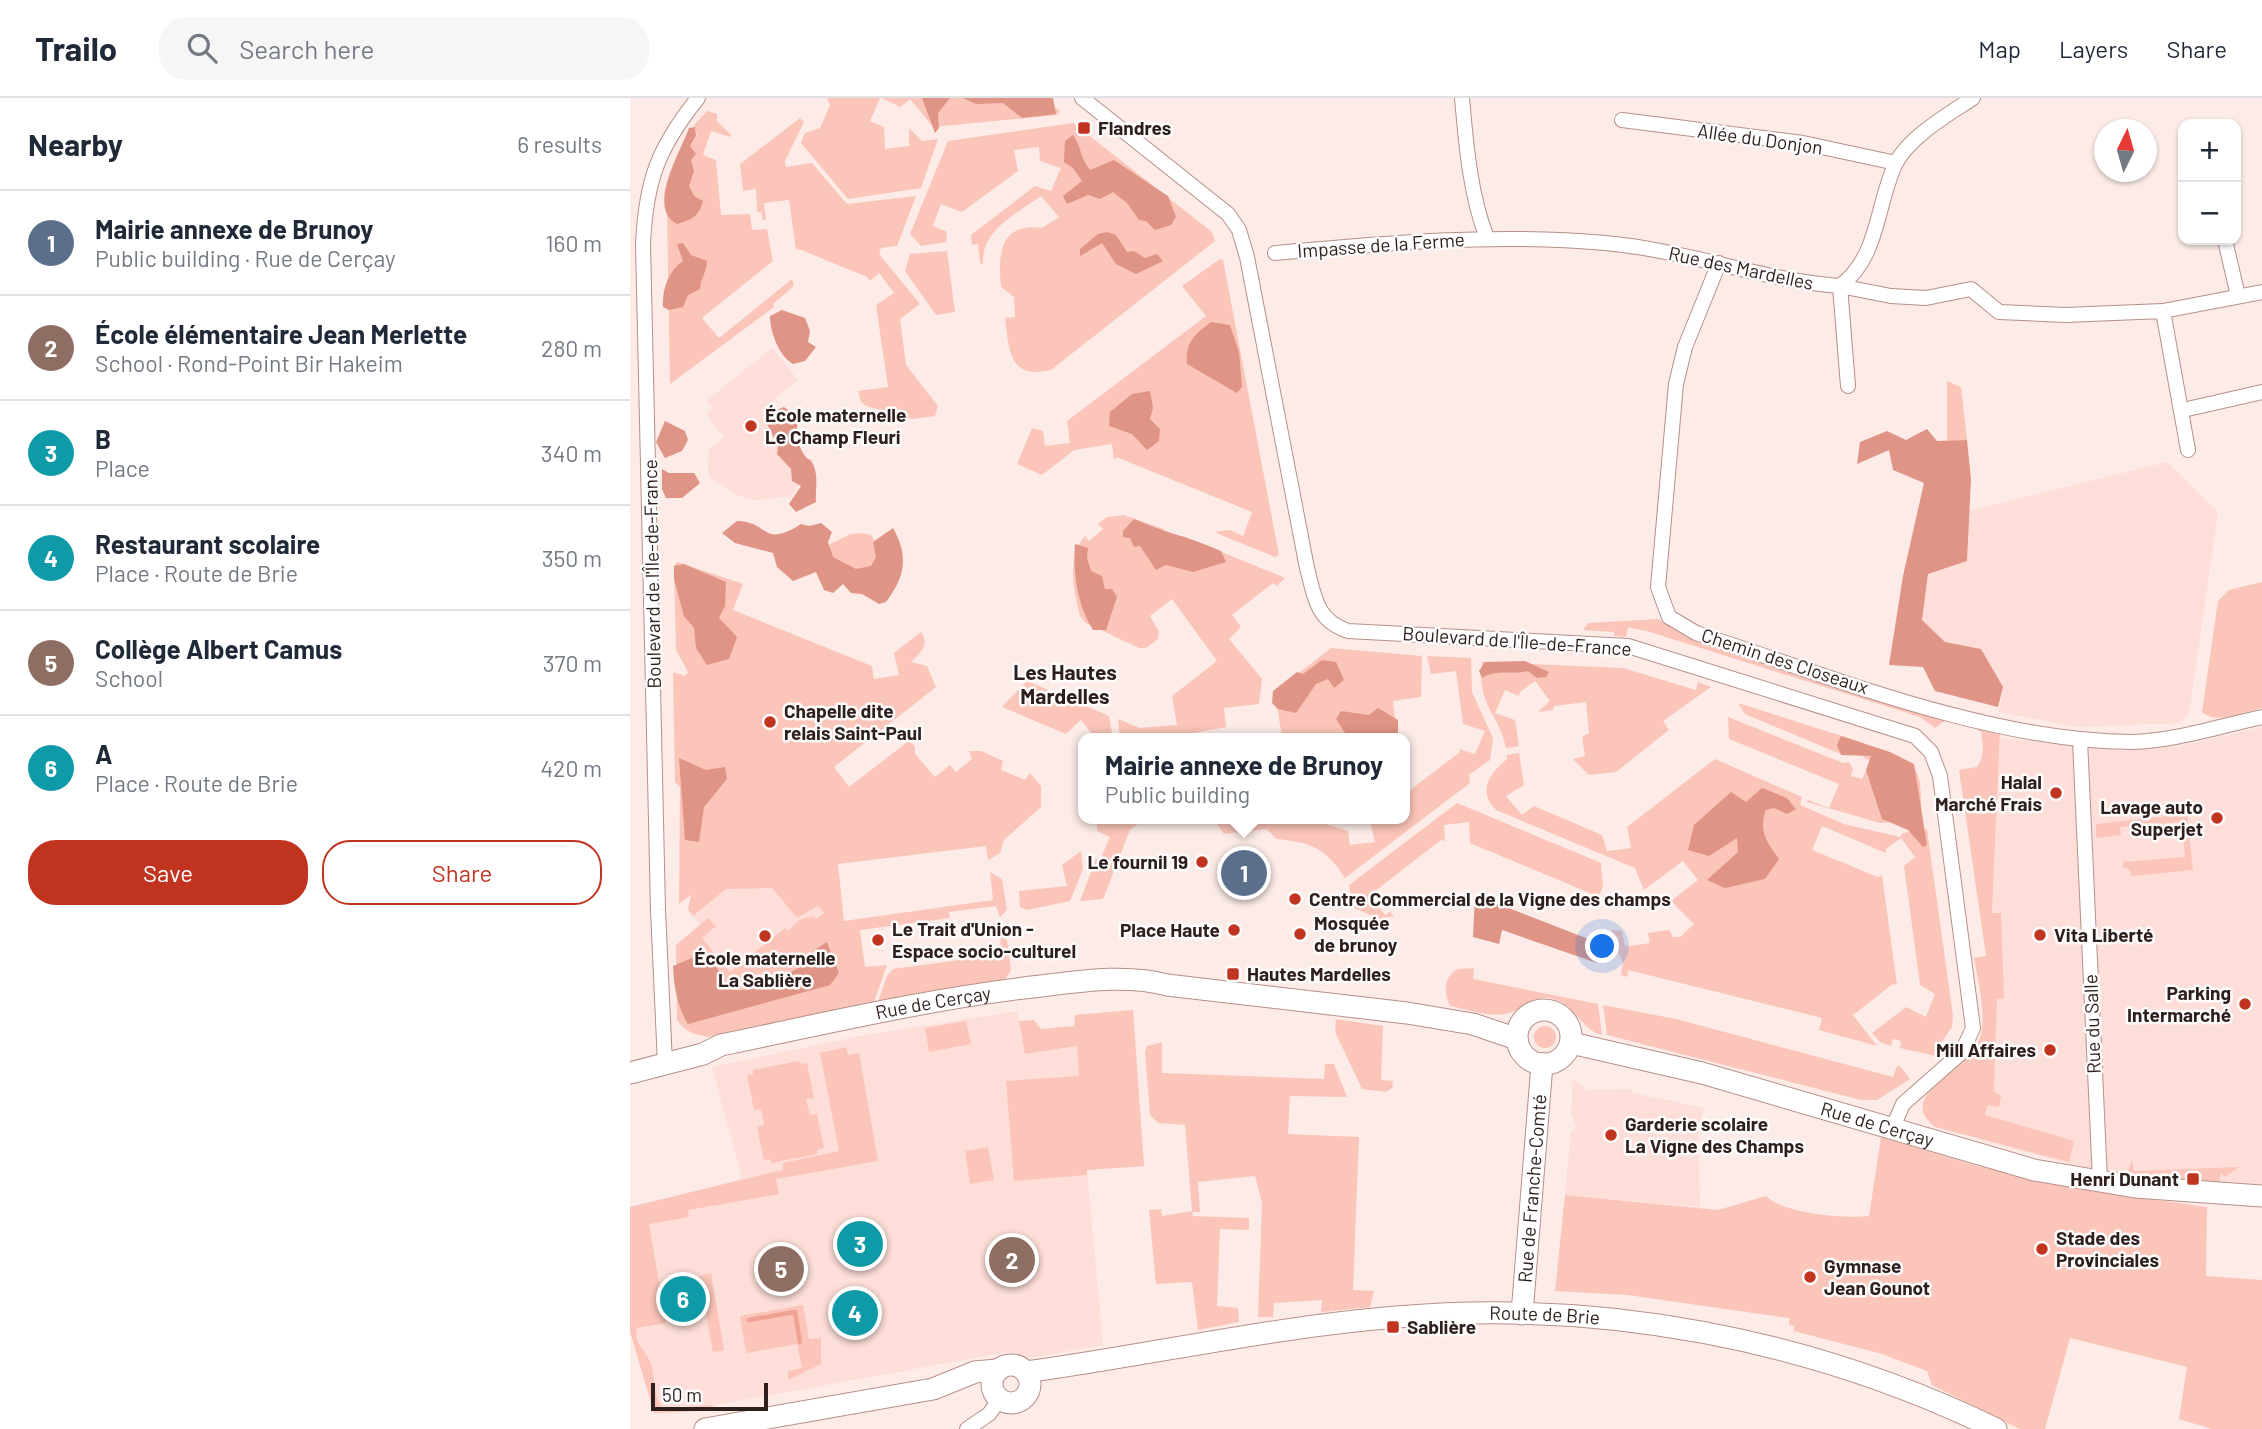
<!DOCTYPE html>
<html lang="en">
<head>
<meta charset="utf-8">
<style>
  body { margin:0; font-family:Barlow,sans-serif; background:#f6f6f7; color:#1f2937 }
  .controls { position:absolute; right:21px; top:21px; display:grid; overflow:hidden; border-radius:14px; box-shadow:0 2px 5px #0004 }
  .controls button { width:63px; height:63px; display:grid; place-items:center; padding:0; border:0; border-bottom:2px solid #e0e1e3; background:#fff; color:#1f2937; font:35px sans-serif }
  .compass { position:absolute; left:1464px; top:21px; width:63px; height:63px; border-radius:50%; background:#fff; box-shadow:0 2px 5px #0004; rotate:5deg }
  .scale { position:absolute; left:21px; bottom:18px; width:117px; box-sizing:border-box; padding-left:7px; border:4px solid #2e1f1c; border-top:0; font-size:19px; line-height:24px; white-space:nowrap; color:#2e1f1c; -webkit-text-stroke:5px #fcfcfc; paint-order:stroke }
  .you { position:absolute; left:973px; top:849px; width:24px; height:24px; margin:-18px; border:5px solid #fff; border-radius:50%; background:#1a73e8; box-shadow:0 0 0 10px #1a73e833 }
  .badge { display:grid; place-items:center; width:46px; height:46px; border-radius:50%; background:#c13520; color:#fff; font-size:23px; font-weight:700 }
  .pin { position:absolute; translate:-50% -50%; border:4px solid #fff; box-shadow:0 2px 7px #0006 }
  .popup { position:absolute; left:448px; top:635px; width:332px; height:91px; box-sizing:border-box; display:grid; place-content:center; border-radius:14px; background:#fff; filter:drop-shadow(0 2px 5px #0005); font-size:23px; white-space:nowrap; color:#747a83 }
  .popup b { font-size:26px; color:#1f2937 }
  .popup::after { content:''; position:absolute; left:50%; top:100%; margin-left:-14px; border:14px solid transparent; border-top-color:#fff }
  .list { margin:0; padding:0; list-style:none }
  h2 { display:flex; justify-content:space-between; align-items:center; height:91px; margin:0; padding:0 28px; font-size:30px }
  h2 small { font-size:23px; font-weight:400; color:#747a83 }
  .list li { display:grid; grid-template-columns:46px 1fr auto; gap:21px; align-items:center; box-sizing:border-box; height:105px; padding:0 28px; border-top:2px solid #e0e1e3 }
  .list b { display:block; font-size:26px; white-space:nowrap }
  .list p { margin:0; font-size:23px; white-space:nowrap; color:#747a83 }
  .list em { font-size:23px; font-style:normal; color:#747a83 }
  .actions { display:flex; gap:14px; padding:21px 28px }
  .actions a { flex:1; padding:16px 0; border:2px solid #c13520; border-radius:28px; text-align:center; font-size:24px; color:#c13520 }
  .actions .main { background:#c13520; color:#fff }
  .icon { flex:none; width:38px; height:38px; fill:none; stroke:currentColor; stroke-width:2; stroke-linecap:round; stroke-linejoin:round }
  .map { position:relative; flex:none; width:1632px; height:1331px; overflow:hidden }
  header { display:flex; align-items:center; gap:42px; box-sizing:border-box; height:98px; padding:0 35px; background:#fff; border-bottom:2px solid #e0e1e3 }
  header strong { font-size:33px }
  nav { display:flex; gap:38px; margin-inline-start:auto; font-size:24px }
  .search { width:490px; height:63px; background:#f6f6f7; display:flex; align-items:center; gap:18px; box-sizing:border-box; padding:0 24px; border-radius:28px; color:#747a83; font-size:26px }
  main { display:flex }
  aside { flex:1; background:#fff }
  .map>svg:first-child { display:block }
  .built { fill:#fdded8 }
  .green { fill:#fbc5b9 }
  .forest { fill:#df9485 }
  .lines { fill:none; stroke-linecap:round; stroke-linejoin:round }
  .stream { stroke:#f0a394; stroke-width:4.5 }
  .street-casing { stroke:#b79088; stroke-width:16 }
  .secondary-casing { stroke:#b79088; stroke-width:23 }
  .street { stroke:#fff; stroke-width:14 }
  .secondary { stroke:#fff; stroke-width:21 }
  .poi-dot { fill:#c13520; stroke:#fcfcfc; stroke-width:2.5 }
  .labels { text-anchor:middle; stroke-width:5; stroke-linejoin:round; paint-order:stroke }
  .poi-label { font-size:19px; font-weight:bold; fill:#2e1f1c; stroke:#fcfcfc; text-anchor:start }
  .street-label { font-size:19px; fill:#2e1f1c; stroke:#fcfcfc }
  .neighbourhood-label { font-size:21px; font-weight:bold; fill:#2e1f1c; stroke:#fcfcfc }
</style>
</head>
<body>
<header>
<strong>Trailo</strong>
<div class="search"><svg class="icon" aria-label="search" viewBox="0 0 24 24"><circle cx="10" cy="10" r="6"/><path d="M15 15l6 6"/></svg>Search here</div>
<nav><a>Map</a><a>Layers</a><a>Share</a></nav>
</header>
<main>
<aside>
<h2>Nearby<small>6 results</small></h2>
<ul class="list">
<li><span class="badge" style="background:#5c6f8a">1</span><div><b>Mairie annexe de Brunoy</b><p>Public building · Rue de Cerçay</p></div><em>160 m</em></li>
<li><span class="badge" style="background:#8d6e63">2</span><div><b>École élémentaire Jean Merlette</b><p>School · Rond-Point Bir Hakeim</p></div><em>280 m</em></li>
<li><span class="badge" style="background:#0f9aa8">3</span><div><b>B</b><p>Place</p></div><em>340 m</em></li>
<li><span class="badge" style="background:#0f9aa8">4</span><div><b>Restaurant scolaire</b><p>Place · Route de Brie</p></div><em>350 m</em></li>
<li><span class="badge" style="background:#8d6e63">5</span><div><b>Collège Albert Camus</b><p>School</p></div><em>370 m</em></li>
<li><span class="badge" style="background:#0f9aa8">6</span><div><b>A</b><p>Place · Route de Brie</p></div><em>420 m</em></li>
</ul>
<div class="actions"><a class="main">Save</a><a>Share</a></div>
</aside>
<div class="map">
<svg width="1632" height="1331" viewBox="0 0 1632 1331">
  <rect width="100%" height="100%" fill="#fcebe7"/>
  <!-- built -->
  <path class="built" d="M142,250L168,282L142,303L152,316L170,386L161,398L126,402L107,397L81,380L78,372L79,351L94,339L76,316L84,311L77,302Z
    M1537,364L1588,414L1559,615L1550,625L1449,629L1369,614L1373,589L1351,551L1315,544L1291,522L1298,476L1337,463L1339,413Z
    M1632,629V1088L1571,1083L1570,1080L1560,1079L1559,1083L1507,1078L1436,1065L1351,1042L1358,1007L1364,995L1367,900H1373L1370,815L1362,816L1370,640L1495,653L1550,648Z
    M119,751L207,809L79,921L46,847L70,827L58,812Z
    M503,912L514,1068L457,1072L473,1247L400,1260L378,1254L85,1307L71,1313L24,1315L0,1233V1109L112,1081L82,969L226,939L387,913L395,956L447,948L445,917Z
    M943,982L957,992L1001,991L1003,995L1074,1010L1068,1038L1070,1109L935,1097L941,1033L947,1030L941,1015Z"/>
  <!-- green -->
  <path class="green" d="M197,0H250L240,23L254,29L255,51L279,48V30L292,43L308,41L291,90L218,101L171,45L175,35L190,30L200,7Z
    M252,0H413L430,13L427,17L303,29L280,1L270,9Z
    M77,13L87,16V23L101,37L100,39L81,33L73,57L86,62L91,117L120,116L122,132L137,131L143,163L72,220L89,240L162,181L164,188L143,206L144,209L40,286L37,111L55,55L67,38L64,27Z
    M170,20L174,24L155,63L156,69L182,65L217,106L286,98L267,148L251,150L249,156L290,206L270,221L276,267L308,308L305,318L282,321L236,308L231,304L228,293L258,289L246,207L264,195L249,175L240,183L237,179L169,151L166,152L159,102L134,105L136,122H133L131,114H127L126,91L113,93L110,66Z
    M443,25L582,134L585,143L421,272C379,282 379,252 375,220L385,219L384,199L371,189C368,157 369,124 412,130L429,119L411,98C387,115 350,133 353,167L350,164L348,146L342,147L341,137L405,88L421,93L431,70L410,63L409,49L384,52L388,73L332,114L311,106L303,128L317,134L316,144L291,148L280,136L318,43Z
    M317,153L325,214L306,217L275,173L280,156Z
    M590,161L593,162L649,457L645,459L584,434L600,432L613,438L622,414L486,359L484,363L482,346L444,352L412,377L387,366L402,330L413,333L415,348L440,345L437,323L576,218L552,188Z
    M1317,283L1331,289L1337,342L1317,343Z
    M494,417L534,431L532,438H553L655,480L647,488L643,485L602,517L611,529L599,541L632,581L629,606L594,610L596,629L538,640H490L488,621L510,630L547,627L542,598L587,563L542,501L520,518L529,534L528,541L516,550H509L456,525L450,518C444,494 436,458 455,438L459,443L473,431L468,426L477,419Z
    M232,435L241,437L251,453L241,479L196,466L200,446L221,436Z
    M47,464L113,486L103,512L242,568L244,581L269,577L264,555L291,534C300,547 291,554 281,564L297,568L306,589L204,669L219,689L280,642L285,649V656L305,679L320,667L326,674L342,661L339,653H351L373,663L371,672L395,682L400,675L411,688V709L374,742L370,755L358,762L356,748L208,766L214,823L363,802L360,774L372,781L377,812L370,819L366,808L319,814L320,820L230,832L235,869L257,867L244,904L78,939C64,936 55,934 47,922L46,847L78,820L86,828L72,840L100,874L155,830L158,833L169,822L183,818L186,821L194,815L188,808L167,820L142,790L96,791L63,818L58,812L61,797L49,806L50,689L45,684L43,574L55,578L58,574L46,552L44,468Z
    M1632,484V610C1614,614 1587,627 1572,614L1588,503L1599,492Z
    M1028,521L1062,539L1370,635L1362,815H1371L1374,900L1367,901L1364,994L1371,998L1369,1009L1358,1007L1355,1017L1444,1043L1439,1064L1305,1029C1263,997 1339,972 1350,940C1357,916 1348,885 1344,860L1356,858L1329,672L1347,669C1355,658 1353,646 1351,634L1339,627L1316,622L1305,630L1290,619L1020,534L998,529L996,539L984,538V534L953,532L958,525Z
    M701,550L792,558L791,599L763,603L766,629L762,640H652L645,594Z
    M797,558L841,560L842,594L863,640L860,662L839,677L840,685L715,780C696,750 681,744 646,741L637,731L594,736L583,721H680L718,733L720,747L745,744L740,723L743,721H775V696L830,654L829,651L845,656L855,633L833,626L826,573L801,576Z
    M852,564L993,570L1066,592L1068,584L1081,589L1033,623L1039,632L986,674L959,677L943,661L955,658L952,639L959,635L956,604L924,608L923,612L908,614L920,603L905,583L890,594L889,598L875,592L865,615L885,622L889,648L876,650C868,613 847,609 852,564Z
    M397,583L479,618L483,640H465L451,622L436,636L372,609Z
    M1108,605L1234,645L1235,649L1226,656L1208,655L1115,616Z
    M1098,619L1213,665L1219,664L1223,671L1221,678L1232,681L1241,663L1233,659L1247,651C1296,668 1289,672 1292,722L1250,725L1177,704L1178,702L1199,710L1209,686L1099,641Z
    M889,655L894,687L876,698L892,717L904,708L972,737L977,753L1001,750L997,729L1085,661L1172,699L1170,707L1214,726L1270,739L1273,735L1297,731L1323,918L1322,929L1308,949L1312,955L1306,958L1270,950L1271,943L1263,941L1261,948L1250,944L1242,935L1276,909L1296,919L1305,896L1290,887L1274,768L1285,759L1271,740L1256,751V755L1192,728L1182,752L1248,779L1252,777L1267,887L1263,886L1223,917L1247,948L1189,932L1192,920L998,872L997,879L991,877L993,864L979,837L982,832L992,833L995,849L1020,845L1018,835L1039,832L1043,839H1050L1064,826L1041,803L1068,782L1053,763L1014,792L1005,770L866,712C847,693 859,676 877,661V657Z
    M827,705L971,765L973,788L969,799L840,745L839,724L814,727L815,743L811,742L740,797L755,817L760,814L764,818L750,821L722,809L719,787Z
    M1557,716L1563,772L1501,778L1500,772L1493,769V764L1555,759L1552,724L1490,729L1491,737L1466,740V726Z
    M467,721H521L518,726L509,725L500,732L473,801L450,803L466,761L470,762L480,739L467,733Z
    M451,753L453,771L440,803L397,812L390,809L389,793L437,788L432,767Z
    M370,838L377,842L381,872L375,882L248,904L257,878L263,871L336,861L371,852Z
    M844,870L843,881L968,906L972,937C949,931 945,904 920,900C900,897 892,914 875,916C858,919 836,911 820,908C813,894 814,878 828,871Z
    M973,907L1046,921L1263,979L1267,968H1270L1280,981L1247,1002H1231L977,937Z
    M503,912L514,1068L457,1072V1077L384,1083L376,983L449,978L447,948L395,956L389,923L404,922L411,931L444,928L445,917Z
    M706,921L753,928L751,982L763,983L762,990L756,994L732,991L705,934Z
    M336,923L341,946L299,954L295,930Z
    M904 939a11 11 0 1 1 22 0a11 11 0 1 1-22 0Z
    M532,944V975L694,981L695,966H704L717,999L660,998L658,1036L729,1039L723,1192L744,1193L740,1209L691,1214L692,1202L644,1205L643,1219H628L632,1105L625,1078L568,1084L570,1114H562L563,1118L619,1120V1132L590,1131L587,1208L608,1210L609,1224L568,1232L562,1184L526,1186L519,1112L531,1111L532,1118L562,1113L555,1027L528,1025L520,1017L515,954L517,948Z
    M216,949L218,957L229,955L248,1063L146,1081L149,1096L58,1112L59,1119L19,1126L36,1225L7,1230C3,1247 16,1252 21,1266C26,1281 22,1299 34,1311L85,1307L71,1313L24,1315L0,1233V1109L153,1072V1065L209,1053L190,955Z
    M169,963L170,966L177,965L184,1000L176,1001L180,1017L187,1016L194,1050L187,1052V1056L141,1065V1061L134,1063L127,1029L134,1027L131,1011L124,1012L117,977L123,976V972Z
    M1251,1039L1347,1068L1449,1091L1577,1109L1576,1178L1632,1182V1331H1582L1549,1321L1557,1269L1440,1240L1415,1331H1390L1302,1287L1297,1273L1252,1256L1164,1233V1228L1159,1227V1220L998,1197L925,1193L935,1097L1088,1112L1136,1098C1154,1116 1214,1121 1239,1118Z
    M358,1049L364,1082L340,1086L335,1053Z
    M1502,1062L1504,1073L1609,1069L1595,1079L1591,1075L1589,1085L1571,1083L1570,1080L1560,1079L1559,1083L1507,1078L1498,1073Z
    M81,1175L94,1252L83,1254L69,1178Z
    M173,1207L179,1241L191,1240V1266L158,1282V1273L172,1270L167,1246L116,1255L110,1218Z"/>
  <!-- forest -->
  <path class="forest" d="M292,0H320L308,15L309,30L305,35Z
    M333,0H423L426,16L392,20L373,5L346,6Z
    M65,29L66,38L60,48L66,56L61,62L64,73L59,88L64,98L73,103C69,119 61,122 47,126C16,110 50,55 59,30Z
    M443,37C452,49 450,61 460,72L484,62L538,98L546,119L541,127L525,132L516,123L509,122L497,105L483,94L470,101L458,97L437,106L433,98L452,83L443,70L434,64L435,43Z
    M477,134L486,137L497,154L504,153L515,160L527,156L533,163L506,176L486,166L472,145L450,158V151L468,136Z
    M53,145L61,157L77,163C77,174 70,181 70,191L58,197L53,209L39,212L33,209C32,192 38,173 53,163L47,146Z
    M152,212L175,220L180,233L178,244L186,249L175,263L163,266C149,258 140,234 140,218Z
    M581,224L600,227L609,254L612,289L607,295L557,266C555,244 565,236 581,224Z
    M520,293L523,310L520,321L530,331L529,343L517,352L502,336L479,328L480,314L502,296Z
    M154,309L168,320C166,332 167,348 175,358C181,365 179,358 183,366C189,380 185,390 186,404L166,414L159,406L171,388L162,383L161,371L147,356L148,348L137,326L142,314Z
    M35,323L55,333L58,342L52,353L35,360L26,344Z
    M1297,331L1307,343L1337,342L1341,381L1337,463L1298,476L1292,522L1315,544L1351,551L1373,589L1368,609L1305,593L1293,569L1259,567L1273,478L1294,385L1263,372L1259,352L1227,366L1230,344L1257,333L1276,342Z
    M32,371L39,375H64L70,385L52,400H36L32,391Z
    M504,421C533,434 562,440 591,453L596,464L563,474L536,467L526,472L510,448L504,449L500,440L493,439V433Z
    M107,423C139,423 132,451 171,426L179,428L191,425L202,434L198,444L203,459L226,471L241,468L246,459L243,444L263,430C279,458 275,479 256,504L249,506L232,496L221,495L213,486L203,495L194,492L186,474L163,483L147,469L143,455L105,445L92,435Z
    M445,446L458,450L457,460L461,473L472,478L475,491H482L487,499L476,532H463C447,506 443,476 445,446Z
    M54,466L96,484L95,508L89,520L107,539L99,561L77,567L66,550L64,530L54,518L44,481V468Z
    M692,562L706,564L714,582L704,590L698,581L686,586L666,615L648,611L642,605L643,593L667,574L673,576Z
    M895,563L919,574L916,579L907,580L898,573C882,577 867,571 852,580L849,573L855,564Z
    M748,610L768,622V636L763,640L717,638L706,621L711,613L739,617Z
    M1211,638L1260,654L1284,666L1297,747L1293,749L1278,732L1252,721L1236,672L1241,658L1211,657L1207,647Z
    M49,660L76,672L95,669L97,681L74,709L69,744L55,742Z
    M1132,690L1157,700L1166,711L1157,716L1144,710L1136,712C1128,732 1137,745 1149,761L1135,781L1095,790L1077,782L1108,754L1107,740L1079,758L1058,752L1064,727L1101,694L1116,704Z
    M845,797L966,844L967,865L872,832L869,846L843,839Z
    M197,844L209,875L200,887L58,926C47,908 44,889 43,868L69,857L88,871L94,891C138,897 147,878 183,863L186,851Z"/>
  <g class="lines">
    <!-- stream -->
    <path class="stream" d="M119,1222L165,1214L170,1244"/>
    <!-- street casing -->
    <g class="street-casing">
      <path id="street" d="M452,0L598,116L609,132L617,159L677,470C685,500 686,522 718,533L998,548L1285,638L1301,654L1310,678L1343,930L1332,954L1273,1006L1263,1029
        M832,0C836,45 840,97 857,140
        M992,22L1173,45L1266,65
        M1595,142L1608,198
        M645,155C755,145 864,135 975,145C1055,152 1131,182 1210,188C1249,159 1246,108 1265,67C1277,40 1319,16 1343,0
        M1089,165L1055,249L1046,286L1028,489L1039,519L1066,535C1199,578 1362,644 1502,644C1545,643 1590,628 1632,619
        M1533,213L1558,352
        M1218,288L1210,188L1261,198L1296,200L1341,191L1369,214L1436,217L1533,213L1632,194
        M1553,312L1632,294
        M1450,642L1470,1083
        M35,966L28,812L13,146C16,82 28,50 68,0
        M337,1331L359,1316L369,1302"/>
    </g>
    <!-- secondary casing -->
    <g class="secondary-casing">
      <g id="secondary">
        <circle cx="914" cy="939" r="27"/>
        <path id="s1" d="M941,945L1072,975L1404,1072L1505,1089L1632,1098"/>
        <path id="s2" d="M0,975L73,956L91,947C197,925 303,900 411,888C452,883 497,876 537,887L777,915L843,926L887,941"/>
        <path id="s3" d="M892,1216L912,966"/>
        <circle cx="381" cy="1286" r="19"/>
        <path id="s4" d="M396,1274C519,1257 642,1229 767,1219C972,1201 1181,1241 1366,1331"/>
        <path d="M75,1331L303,1291L345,1274L367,1272"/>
      </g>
    </g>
    <!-- street -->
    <use href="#street" class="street"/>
    <!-- secondary -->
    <use href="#secondary" class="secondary"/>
  </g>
  <!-- markers -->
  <g class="poi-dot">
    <rect x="447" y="23" width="14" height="14" rx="3.5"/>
    <circle cx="121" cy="328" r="7"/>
    <circle cx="140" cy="624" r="7"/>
    <circle cx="1426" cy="695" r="7"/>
    <circle cx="1587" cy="720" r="7"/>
    <circle cx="572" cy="764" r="7"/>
    <circle cx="665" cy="801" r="7"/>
    <circle cx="604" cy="832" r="7"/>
    <circle cx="670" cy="836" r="7"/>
    <circle cx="1410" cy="837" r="7"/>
    <circle cx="135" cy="838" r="7"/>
    <circle cx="248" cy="842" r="7"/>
    <rect x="596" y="869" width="14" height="14" rx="3.5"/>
    <circle cx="1615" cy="906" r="7"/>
    <circle cx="1420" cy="952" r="7"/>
    <circle cx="981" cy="1037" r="7"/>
    <rect x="1556" y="1074" width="14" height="14" rx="3.5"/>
    <circle cx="1412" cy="1151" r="7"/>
    <circle cx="1180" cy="1179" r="7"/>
    <rect x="756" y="1222" width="14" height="14" rx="3.5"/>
  </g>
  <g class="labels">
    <!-- poi labels -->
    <g class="poi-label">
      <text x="468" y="37">Flandres</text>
      <text x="135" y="324">École maternelle<tspan x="135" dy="22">Le Champ Fleuri</tspan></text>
      <text x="154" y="620">Chapelle dite<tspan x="154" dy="22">relais Saint-Paul</tspan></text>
      <text x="1412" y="691" text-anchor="end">Halal<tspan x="1412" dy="22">Marché Frais</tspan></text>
      <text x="1573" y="716" text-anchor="end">Lavage auto<tspan x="1573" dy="22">Superjet</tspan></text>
      <text x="558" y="771" text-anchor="end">Le fournil 19</text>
      <text x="679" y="808">Centre Commercial de la Vigne des champs</text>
      <text x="684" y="832">Mosquée<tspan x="684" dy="22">de brunoy</tspan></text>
      <text x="262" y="838">Le Trait d'Union -<tspan x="262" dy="22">Espace socio-culturel</tspan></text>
      <text x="590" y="839" text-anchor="end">Place Haute</text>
      <text x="1424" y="844">Vita Liberté</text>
      <text x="135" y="867" text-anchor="middle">École maternelle<tspan x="135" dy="22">La Sablière</tspan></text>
      <text x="617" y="883">Hautes Mardelles</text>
      <text x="1601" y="902" text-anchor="end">Parking<tspan x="1601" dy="22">Intermarché</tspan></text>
      <text x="1406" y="959" text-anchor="end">Mill Affaires</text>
      <text x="995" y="1033">Garderie scolaire<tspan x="995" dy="22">La Vigne des Champs</tspan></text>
      <text x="1549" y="1088" text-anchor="end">Henri Dunant</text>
      <text x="1426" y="1147">Stade des<tspan x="1426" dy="22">Provinciales</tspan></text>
      <text x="1194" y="1175">Gymnase<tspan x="1194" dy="22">Jean Gounot</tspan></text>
      <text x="777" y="1236">Sablière</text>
    </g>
    <!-- street labels -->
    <g class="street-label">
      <text transform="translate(1130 41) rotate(8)" y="7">Allée du Donjon</text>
      <text transform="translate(751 147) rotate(-4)" y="7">Impasse de la Ferme</text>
      <text transform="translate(1111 170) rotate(12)" y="7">Rue des Mardelles</text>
      <text transform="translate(22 476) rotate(-91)" y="7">Boulevard de l'Île-de-France</text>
      <text transform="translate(887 543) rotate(4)" y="7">Boulevard de l'Île-de-France</text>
      <text transform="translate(1155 563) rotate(18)" y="7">Chemin des Closeaux</text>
      <text dy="7" stroke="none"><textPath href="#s2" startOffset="312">Rue de Cerçay</textPath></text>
      <text transform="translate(1462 926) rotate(-92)" y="7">Rue du Salle</text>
      <text dy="7" stroke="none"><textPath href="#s1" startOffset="317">Rue de Cerçay</textPath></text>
      <text dy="7" stroke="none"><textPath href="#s3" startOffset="126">Rue de Franche-Comté</textPath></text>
      <text dy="7" stroke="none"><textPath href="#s4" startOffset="523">Route de Brie</textPath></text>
    </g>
    <!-- neighbourhood labels -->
    <g class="neighbourhood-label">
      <text x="435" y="582">Les Hautes<tspan x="435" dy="24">Mardelles</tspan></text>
    </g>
  </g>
</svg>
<div class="controls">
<button>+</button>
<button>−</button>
</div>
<svg class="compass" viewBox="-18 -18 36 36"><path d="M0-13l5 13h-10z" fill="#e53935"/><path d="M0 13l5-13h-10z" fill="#747a83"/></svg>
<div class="scale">50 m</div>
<div class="you"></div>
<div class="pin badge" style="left:614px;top:775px;background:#5c6f8a">1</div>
<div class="popup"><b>Mairie annexe de Brunoy</b>Public building</div>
<div class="pin badge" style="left:382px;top:1162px;background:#8d6e63">2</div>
<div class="pin badge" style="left:230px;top:1146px;background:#0f9aa8">3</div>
<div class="pin badge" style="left:225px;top:1215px;background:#0f9aa8">4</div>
<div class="pin badge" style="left:151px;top:1171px;background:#8d6e63">5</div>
<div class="pin badge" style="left:53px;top:1201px;background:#0f9aa8">6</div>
</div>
</main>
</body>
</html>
